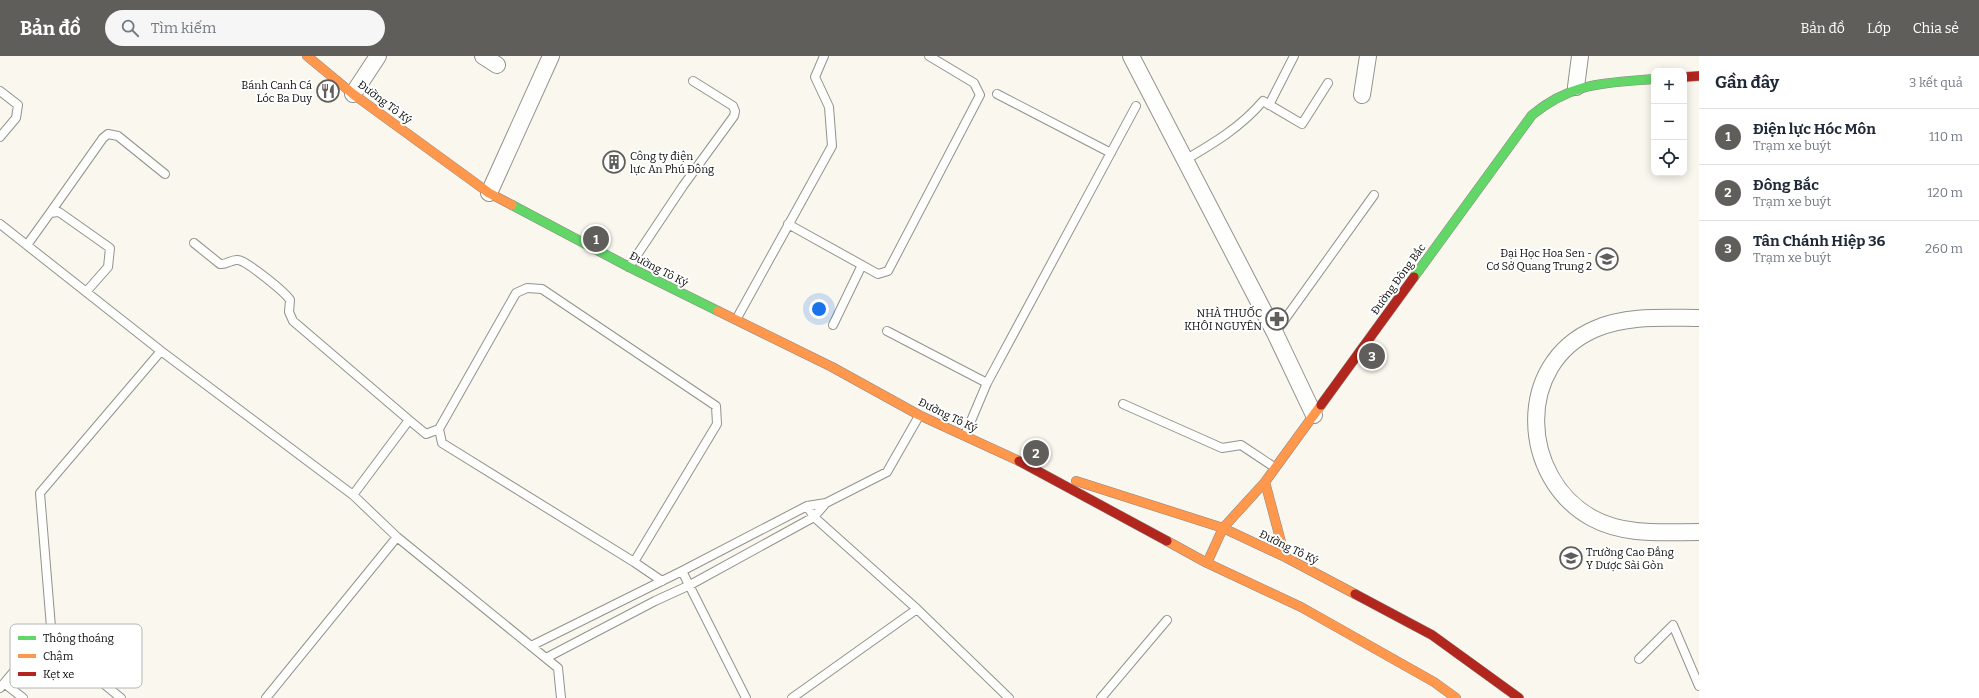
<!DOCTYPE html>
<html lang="vi">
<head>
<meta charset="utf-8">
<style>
  body { margin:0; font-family:Bitter,serif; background:#f6f6f7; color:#1f2937 }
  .controls { position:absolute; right:12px; top:12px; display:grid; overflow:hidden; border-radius:8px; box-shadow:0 2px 10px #0003 }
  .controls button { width:36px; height:36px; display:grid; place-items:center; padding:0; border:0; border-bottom:1px solid #e0e1e3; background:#fff; color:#1f2937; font:20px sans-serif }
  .you { position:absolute; left:819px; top:253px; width:14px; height:14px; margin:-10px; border:3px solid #fff; border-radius:50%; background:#1a73e8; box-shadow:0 0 0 6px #1a73e833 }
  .badge { display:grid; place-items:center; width:26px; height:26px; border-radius:50%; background:#5f5e5b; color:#fff; font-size:13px; font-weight:700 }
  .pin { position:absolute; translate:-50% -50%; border:2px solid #fff; box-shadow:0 1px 4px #0006 }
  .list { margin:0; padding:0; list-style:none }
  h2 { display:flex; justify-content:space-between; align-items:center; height:52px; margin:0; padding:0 16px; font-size:17px }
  h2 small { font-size:13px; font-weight:400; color:#747a83 }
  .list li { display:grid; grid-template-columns:26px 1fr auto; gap:12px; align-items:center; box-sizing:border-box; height:56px; padding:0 16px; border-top:1px solid #e0e1e3 }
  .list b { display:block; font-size:15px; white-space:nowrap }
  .list p { margin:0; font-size:13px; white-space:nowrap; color:#747a83 }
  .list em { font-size:13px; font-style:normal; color:#747a83 }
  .icon { flex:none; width:22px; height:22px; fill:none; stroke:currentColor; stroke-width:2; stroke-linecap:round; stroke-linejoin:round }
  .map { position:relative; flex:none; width:1699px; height:642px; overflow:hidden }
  header { display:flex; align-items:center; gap:24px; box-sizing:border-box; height:56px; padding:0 20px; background:#5f5e5b; color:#fff }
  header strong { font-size:19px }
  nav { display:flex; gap:22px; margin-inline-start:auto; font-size:14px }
  .search { width:280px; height:36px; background:#f6f6f7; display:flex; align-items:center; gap:10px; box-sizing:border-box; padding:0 14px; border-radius:22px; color:#747a83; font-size:15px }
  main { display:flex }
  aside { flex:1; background:#fff }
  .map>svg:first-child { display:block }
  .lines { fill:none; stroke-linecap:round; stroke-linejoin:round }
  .lane-casing { stroke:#93928e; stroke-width:10 }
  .street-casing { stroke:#93928e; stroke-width:18 }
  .fast-casing { stroke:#8a8885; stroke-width:10 }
  .slow-casing { stroke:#8a8885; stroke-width:10 }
  .jam-casing { stroke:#8a8885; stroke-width:10 }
  .lane { stroke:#fefefd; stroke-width:8 }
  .street { stroke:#fefefd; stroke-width:16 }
  .fast { stroke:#63d668; stroke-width:9 }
  .slow { stroke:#ff974d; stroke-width:9 }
  .jam { stroke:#b3261e; stroke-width:9 }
  .labels { text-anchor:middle; stroke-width:4; stroke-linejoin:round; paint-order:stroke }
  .poi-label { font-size:11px; fill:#0c0c0c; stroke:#fff; text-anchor:end }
  .street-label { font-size:11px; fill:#0c0c0c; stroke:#fff }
  .key { fill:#fff; stroke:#b6b6b6; stroke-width:1 }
  .key-label { font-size:11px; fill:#0c0c0c }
</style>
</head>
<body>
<header>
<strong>Bản đồ</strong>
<div class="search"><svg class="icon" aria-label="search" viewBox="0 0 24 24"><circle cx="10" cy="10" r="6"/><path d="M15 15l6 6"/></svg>Tìm kiếm</div>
<nav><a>Bản đồ</a><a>Lớp</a><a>Chia sẻ</a></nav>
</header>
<main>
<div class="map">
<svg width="1699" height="642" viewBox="0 0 1699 642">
  <rect width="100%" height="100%" fill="#faf7ef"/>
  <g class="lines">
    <!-- lane casing -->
    <g class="lane-casing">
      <path id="lane" d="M0,35L18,49L16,62L0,81
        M997,38L1111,97
        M1269,49L1294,0
        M1185,104C1214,87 1241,71 1263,45L1302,68L1328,27
        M50,157L103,82L108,78L118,80L165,118
        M0,168L161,295L353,439L397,481L558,612L561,642
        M788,168L878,218L888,215L980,39L974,27L929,0
        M194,187L220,208C227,209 231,203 238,204C247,205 286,237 290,244L289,256L293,265L409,364
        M27,189L50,157L59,156L110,192L108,211L86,236
        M629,211L683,130L734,60L735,55L733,50L693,25
        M737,262L832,90L829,51L815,21L824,0
        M833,269L862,209
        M887,275L987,327L965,379
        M1275,277L1374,139
        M987,327L1136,50
        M1123,348L1222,392L1241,389L1274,411
        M439,373L442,387L634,506
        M353,439L409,364L426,378L439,373L516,237L527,232L542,233L716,350L717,368L634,506L662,525
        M807,450L814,461L917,553
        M682,515L746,642
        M44,579L121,642
        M531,590L682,515L807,450L826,447L887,416L919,360
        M546,602L655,545L690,529L814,461L826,447
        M1639,603L1673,569L1699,630
        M4,627L23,642
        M0,632L51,571L40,437L161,295
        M266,642L397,481
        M792,642L917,553L1009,642
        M1101,642L1167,564"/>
    </g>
    <!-- street casing -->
    <g class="street-casing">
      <path id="street" d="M483,0L497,9
        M1131,0L1275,277L1314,359
        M1576,31L1580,0
        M353,38L378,0
        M1362,39L1368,0
        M489,137L551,0
        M1699,262C1664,262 1628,259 1595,273C1514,308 1520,422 1592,462C1625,480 1663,476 1699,476"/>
    </g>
    <!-- fast casing -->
    <g class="fast-casing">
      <path id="fast" d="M512,149L629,211L718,255
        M1414,221L1532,59C1572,26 1605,27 1654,23"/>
    </g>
    <!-- slow casing -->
    <g class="slow-casing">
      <path id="slow" d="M307,0L353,38L489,137L512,149
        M718,255L832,311L919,359L1019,405
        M1076,425L1223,472L1285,501L1355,538
        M1265,426L1285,501
        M1167,485L1207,507L1301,551L1434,626L1456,642
        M1207,507L1223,472L1265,426L1321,349"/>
    </g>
    <!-- jam casing -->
    <g class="jam-casing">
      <path id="jam" d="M1684,21L1699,20
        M1321,349L1414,221
        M1019,405L1167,485
        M1355,538L1432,579L1519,642"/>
    </g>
    <!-- lane -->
    <use href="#lane" class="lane"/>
    <!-- street -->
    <use href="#street" class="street"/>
    <!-- fast -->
    <use href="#fast" class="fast"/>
    <!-- slow -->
    <use href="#slow" class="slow"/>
    <!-- jam -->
    <use href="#jam" class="jam"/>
  </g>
  <!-- icons -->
  <defs>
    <g id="restaurant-ring" transform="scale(1.15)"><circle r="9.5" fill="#fff" stroke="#5f5e5b" stroke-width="1.5"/><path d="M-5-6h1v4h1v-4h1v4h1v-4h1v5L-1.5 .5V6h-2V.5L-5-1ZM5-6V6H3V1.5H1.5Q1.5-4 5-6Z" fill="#5f5e5b"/></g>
    <g id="building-ring" transform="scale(1.15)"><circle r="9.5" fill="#fff" stroke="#5f5e5b" stroke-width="1.5"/><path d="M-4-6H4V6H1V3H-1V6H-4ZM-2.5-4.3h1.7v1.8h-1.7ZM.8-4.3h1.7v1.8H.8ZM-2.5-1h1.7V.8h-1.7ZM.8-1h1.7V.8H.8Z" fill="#5f5e5b"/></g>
    <g id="university-ring" transform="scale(1.15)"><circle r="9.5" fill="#fff" stroke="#5f5e5b" stroke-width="1.5"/><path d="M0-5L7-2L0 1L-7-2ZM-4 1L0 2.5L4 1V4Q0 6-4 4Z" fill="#5f5e5b"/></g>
    <g id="pharmacy-ring" transform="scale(1.15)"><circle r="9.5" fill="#fff" stroke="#5f5e5b" stroke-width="1.5"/><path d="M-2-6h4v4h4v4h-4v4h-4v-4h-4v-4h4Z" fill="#5f5e5b"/></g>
  </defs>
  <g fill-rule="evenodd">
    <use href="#restaurant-ring" x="328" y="35"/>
    <use href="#building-ring" x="614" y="106"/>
    <use href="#university-ring" x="1607" y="203"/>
    <use href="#pharmacy-ring" x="1277" y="263"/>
    <use href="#university-ring" x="1571" y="502"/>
  </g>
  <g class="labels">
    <!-- poi labels -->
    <g class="poi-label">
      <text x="312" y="33">Bánh Canh Cá<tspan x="312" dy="13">Lóc Ba Duy</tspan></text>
      <text x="630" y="104" text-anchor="start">Công ty điện<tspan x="630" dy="13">lực An Phú Đông</tspan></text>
      <text x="1592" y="201">Đại Học Hoa Sen -<tspan x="1592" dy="13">Cơ Sở Quang Trung 2</tspan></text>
      <text x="1262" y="261">NHÀ THUỐC<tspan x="1262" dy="13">KHÔI NGUYÊN</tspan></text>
      <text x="1586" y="500" text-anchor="start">Trường Cao Đẳng<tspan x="1586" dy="13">Y Dược Sài Gòn</tspan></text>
    </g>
    <!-- street labels -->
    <g class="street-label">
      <text transform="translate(385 46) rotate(37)" y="4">Đường Tô Ký</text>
      <text transform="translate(659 213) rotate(27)" y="4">Đường Tô Ký</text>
      <text transform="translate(1398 223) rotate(-54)" y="4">Đường Đông Bắc</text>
      <text transform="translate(948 359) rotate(26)" y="4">Đường Tô Ký</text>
      <text transform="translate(1289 491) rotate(26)" y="4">Đường Tô Ký</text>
    </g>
  </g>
  <!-- legend -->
  <rect x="10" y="568" width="132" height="64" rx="6" class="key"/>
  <rect x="18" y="580" width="18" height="4" fill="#63d668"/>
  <rect x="18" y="598" width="18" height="4" fill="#ff974d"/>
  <rect x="18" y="616" width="18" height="4" fill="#b3261e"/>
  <g class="key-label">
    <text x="43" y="586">Thông thoáng</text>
    <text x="43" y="604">Chậm</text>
    <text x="43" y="622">Kẹt xe</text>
  </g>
</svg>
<div class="controls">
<button>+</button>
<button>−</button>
<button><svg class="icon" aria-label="locate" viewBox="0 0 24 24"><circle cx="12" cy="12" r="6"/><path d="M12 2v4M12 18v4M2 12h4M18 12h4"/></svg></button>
</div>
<div class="you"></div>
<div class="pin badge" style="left:596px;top:183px">1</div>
<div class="pin badge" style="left:1036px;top:397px">2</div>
<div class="pin badge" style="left:1372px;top:300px">3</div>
</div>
<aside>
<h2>Gần đây<small>3 kết quả</small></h2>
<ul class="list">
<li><span class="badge">1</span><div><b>Điện lực Hóc Môn</b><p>Trạm xe buýt</p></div><em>110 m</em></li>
<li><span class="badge">2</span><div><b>Đông Bắc</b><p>Trạm xe buýt</p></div><em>120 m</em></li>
<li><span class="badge">3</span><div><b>Tân Chánh Hiệp 36</b><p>Trạm xe buýt</p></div><em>260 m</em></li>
</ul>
</aside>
</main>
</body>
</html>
